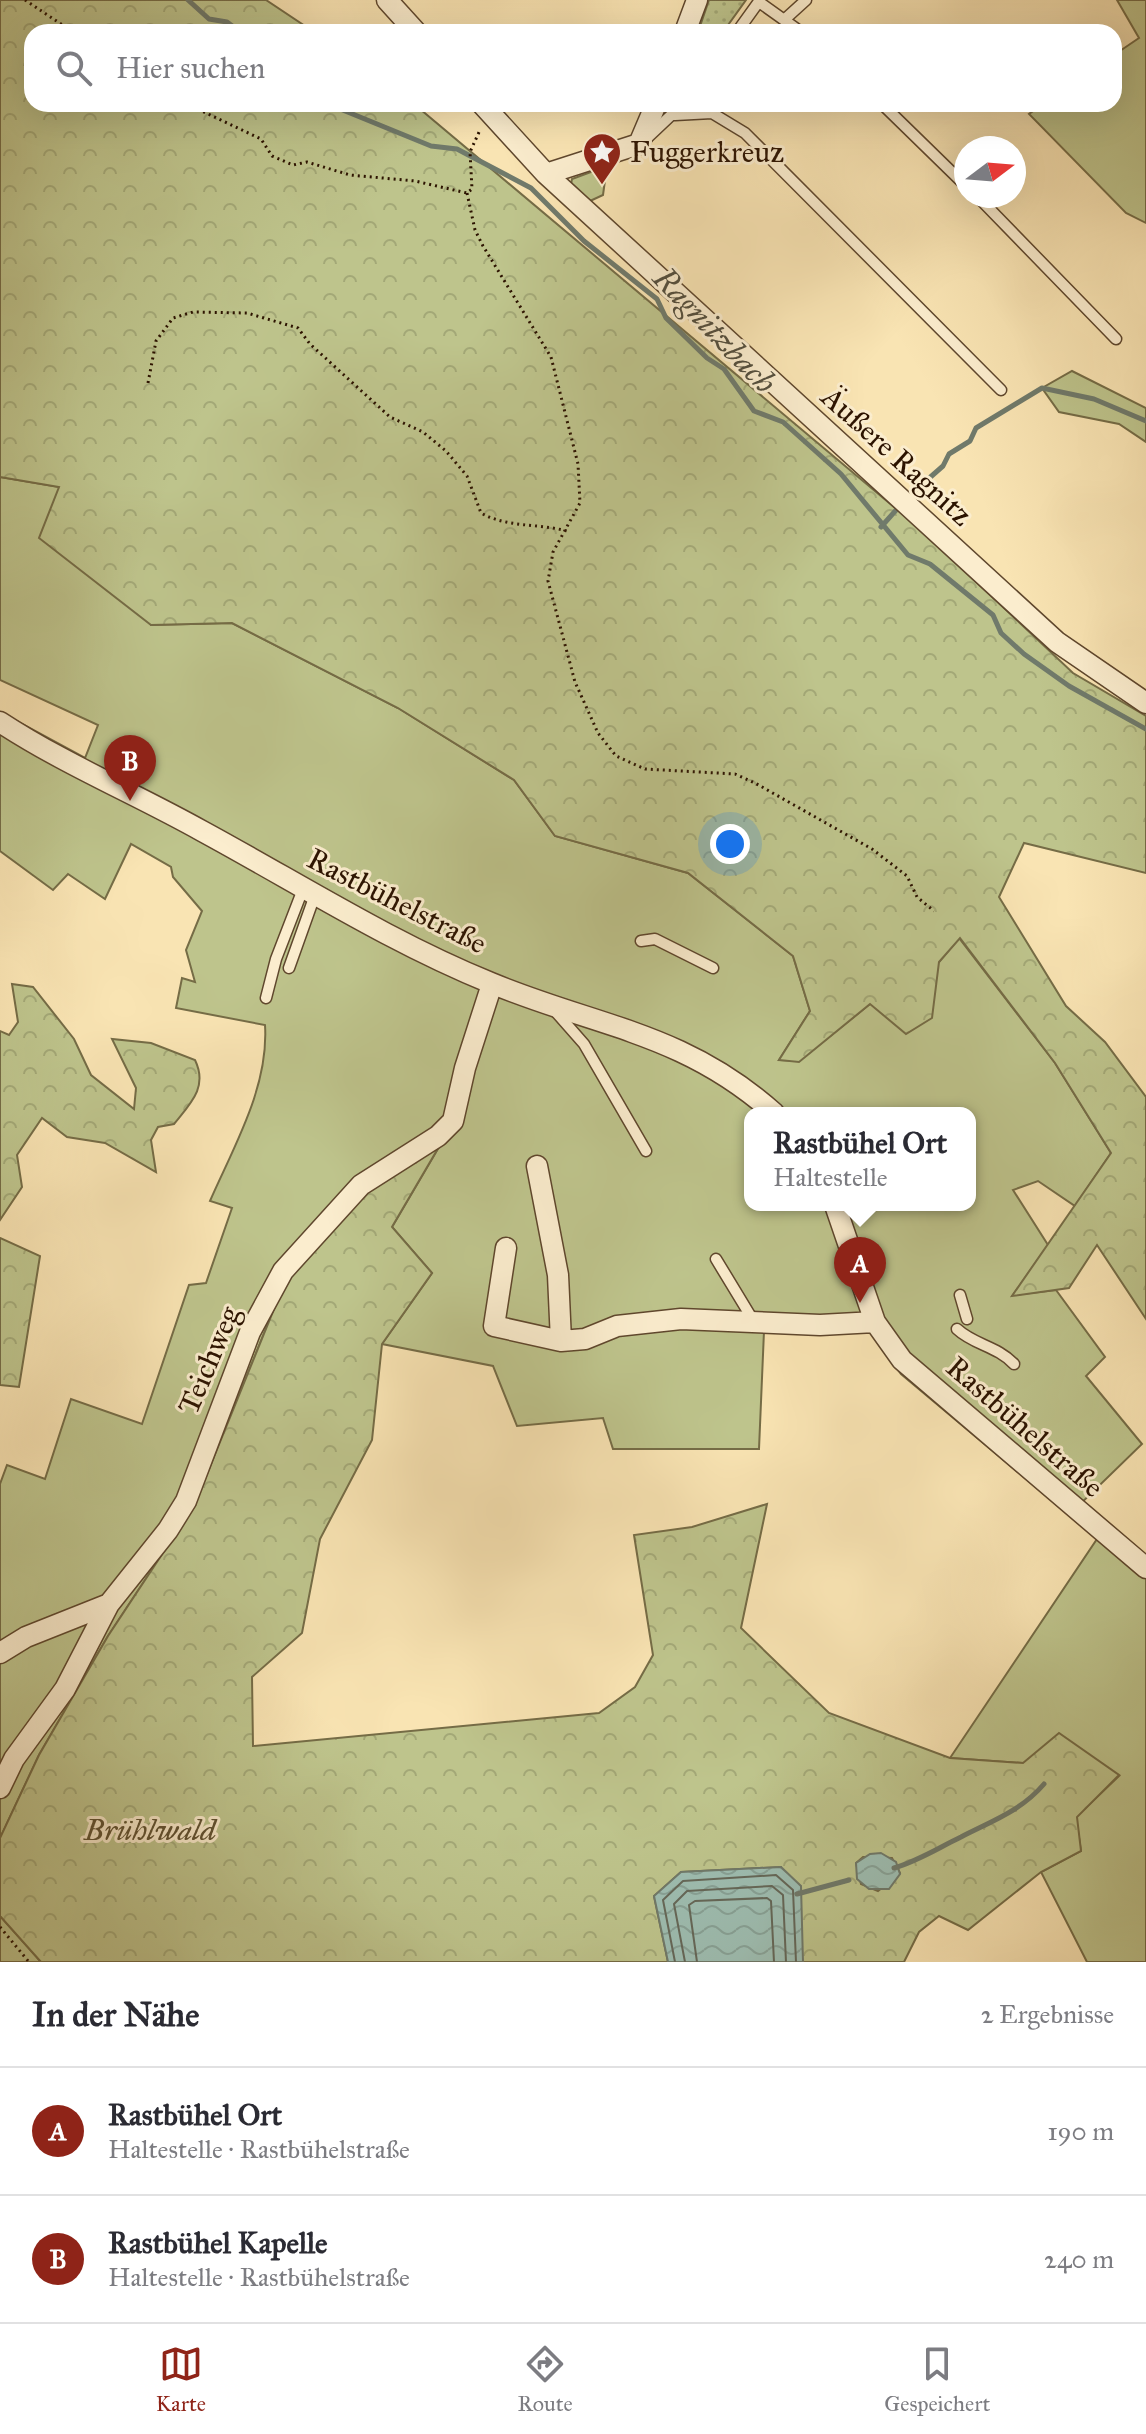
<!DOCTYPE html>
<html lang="de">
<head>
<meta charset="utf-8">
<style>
  body { margin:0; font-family:"IM FELL Great Primer",serif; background:#f7f7f7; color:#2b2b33 }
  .compass { position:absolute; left:954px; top:136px; width:72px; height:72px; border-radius:50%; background:#fff; box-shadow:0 8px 32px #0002; rotate:74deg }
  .you { position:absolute; left:730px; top:844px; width:28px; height:28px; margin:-20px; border:6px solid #fff; border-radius:50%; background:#1a73e8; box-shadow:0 0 0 12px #1a73e833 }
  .badge { display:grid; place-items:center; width:52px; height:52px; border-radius:50%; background:#8f2418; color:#fff; font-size:26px; font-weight:700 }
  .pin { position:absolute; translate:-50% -66px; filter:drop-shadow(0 2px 4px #0008) }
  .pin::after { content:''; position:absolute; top:42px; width:28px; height:24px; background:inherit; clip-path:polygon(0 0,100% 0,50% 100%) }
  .popup { position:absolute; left:744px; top:1107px; width:232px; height:104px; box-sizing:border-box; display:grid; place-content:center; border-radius:16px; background:#fff; filter:drop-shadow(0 2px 6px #0005); font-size:26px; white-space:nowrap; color:#7c7c81 }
  .popup b { font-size:30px; color:#2b2b33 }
  .popup::after { content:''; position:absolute; left:50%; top:100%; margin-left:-16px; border:16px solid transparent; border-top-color:#fff }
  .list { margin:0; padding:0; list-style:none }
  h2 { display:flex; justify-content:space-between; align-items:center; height:104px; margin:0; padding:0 32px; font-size:34px }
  h2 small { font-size:26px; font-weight:400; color:#7c7c81 }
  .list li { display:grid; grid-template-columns:52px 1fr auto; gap:24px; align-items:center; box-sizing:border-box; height:128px; padding:0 32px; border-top:2px solid #e1e1e2 }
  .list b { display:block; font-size:30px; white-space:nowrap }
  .list p { margin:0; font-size:26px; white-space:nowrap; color:#7c7c81 }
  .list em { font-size:26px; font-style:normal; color:#7c7c81 }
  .icon { flex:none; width:44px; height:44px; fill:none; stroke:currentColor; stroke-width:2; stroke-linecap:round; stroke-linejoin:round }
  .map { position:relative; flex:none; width:1146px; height:1962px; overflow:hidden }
  .search { position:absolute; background:#fff; box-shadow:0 8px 32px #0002; left:24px; right:24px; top:24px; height:88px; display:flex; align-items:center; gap:20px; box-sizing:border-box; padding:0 28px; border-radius:24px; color:#7c7c81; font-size:30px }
  .sheet { height:360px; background:#fff }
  nav { display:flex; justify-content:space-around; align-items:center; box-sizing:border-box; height:112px; border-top:2px solid #e1e1e2; background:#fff; font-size:22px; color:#7c7c81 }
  nav a { display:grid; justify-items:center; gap:4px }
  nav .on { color:#8f2418 }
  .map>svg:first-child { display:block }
  .grass { fill:#bec48c; stroke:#756c46; stroke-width:2; fill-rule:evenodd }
  .forest { fill:url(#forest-crowns); stroke:#756c46; stroke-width:2; fill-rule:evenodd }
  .garden { fill:url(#garden-dots); stroke:#756c46; stroke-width:2 }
  .water { fill:url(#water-waves); stroke:#707a6b; stroke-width:2 }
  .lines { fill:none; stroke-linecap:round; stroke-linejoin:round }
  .shore { stroke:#656859; stroke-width:2 }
  .stream { stroke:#707a6b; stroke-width:5 }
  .lane-casing { stroke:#5f472d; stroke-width:13 }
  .street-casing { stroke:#5f472d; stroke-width:23 }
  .path { stroke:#2c1300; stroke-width:3; stroke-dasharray:2 4; stroke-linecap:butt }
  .lane { stroke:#fbedce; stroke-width:10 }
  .street { stroke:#fbedce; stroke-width:20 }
  .labels { text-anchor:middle; stroke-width:6; stroke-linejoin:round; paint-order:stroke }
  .poi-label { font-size:30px; fill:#2c1300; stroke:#fbedce; text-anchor:start }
  .street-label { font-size:30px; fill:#2c1300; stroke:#fbedce }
  .park-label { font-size:30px; font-style:italic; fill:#5f5131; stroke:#fbedce }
  .water-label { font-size:32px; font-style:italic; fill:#544f3e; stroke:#fbedce }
</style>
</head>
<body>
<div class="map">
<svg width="1146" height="1962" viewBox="0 0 1146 1962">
  <defs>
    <pattern id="forest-crowns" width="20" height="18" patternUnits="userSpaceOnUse" patternTransform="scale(2)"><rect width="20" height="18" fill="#bec48c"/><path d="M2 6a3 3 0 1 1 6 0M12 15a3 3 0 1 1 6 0" fill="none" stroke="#a3a877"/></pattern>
    <pattern id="garden-dots" width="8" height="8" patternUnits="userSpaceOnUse" patternTransform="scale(2)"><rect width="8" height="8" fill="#bec48c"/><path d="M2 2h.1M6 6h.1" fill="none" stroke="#a3a877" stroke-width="1.8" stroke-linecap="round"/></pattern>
    <pattern id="water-waves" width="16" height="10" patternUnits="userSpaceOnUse" patternTransform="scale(2)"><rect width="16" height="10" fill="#9ebeb2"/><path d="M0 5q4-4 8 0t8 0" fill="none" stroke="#88a297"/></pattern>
  </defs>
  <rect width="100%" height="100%" fill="#f9e4b3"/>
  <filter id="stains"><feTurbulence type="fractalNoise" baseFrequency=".0025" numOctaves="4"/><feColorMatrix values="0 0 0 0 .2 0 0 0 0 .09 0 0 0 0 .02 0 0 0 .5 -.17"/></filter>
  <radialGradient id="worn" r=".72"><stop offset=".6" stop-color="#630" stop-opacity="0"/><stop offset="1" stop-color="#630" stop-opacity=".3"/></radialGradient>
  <!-- grass -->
  <path class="grass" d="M1117,0H1146V223L1126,213L1029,114L1043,104H1114V55L1139,38Z
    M607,166L603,195L590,201L571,184L572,179Z
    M1072,371L1146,408V442L1119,424L1059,412L1042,388Z
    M0,477L59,487L151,625L232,623L398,708L514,780L555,836L688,873L793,956L810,1011L779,1060L799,1061L870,1004L939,962L959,938L1055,1063L1111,1153L1075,1206L1038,1181L1013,1190L1048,1245L1013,1295L1056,1290L1105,1357L1086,1376L1142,1444L1069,1515L901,1374L870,1331H764L759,1449H613L603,1418L517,1426L493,1366L382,1344L432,1273L392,1227L439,1147L287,1277L194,1506L108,1636L39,1755L0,1838V1484L7,1465L45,1479L71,1399L142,1424L189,1285L206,1283L232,1208L210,1201C234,1146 269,1087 265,1025L176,1008L182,978L195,982L186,950L202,911L173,877L171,867L131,844L105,899L68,874L53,890L0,851V712L85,758L98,725L0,680ZM750,1113H970V1205H750Z
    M1097,1539L1146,1578V1962H1087L1041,1872L1081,1851L1076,1817L1119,1776L1023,1763L950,1758Z
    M0,1916L41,1962H0Z"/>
  <!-- forest -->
  <path class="forest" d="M0,0H266L314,32H32V104H414L919,528L1073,673L1146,716V873L1024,843L999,897L1066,1006L1105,1042L1146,1097V1319L1097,1245L1069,1288L1012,1296L1111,1153L1055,1063L960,938L939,962L932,1018L906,1034L870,1004L799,1062L779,1060L810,1011L793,956L688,873L555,836L514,780L398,708L232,623L151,625L39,538L59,487L0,477Z
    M12,984L33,987L74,1039L91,1075L134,1109L136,1088L112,1039L151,1043L195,1060C208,1087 191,1103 174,1124L158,1127L151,1140L156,1172L105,1143L67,1137L42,1118L17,1155L22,1187L0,1220V1031L9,1035L18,1022Z
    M440,1145L392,1227L432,1273L382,1344L372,1440L320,1539L302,1633L252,1677L253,1746L599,1713L635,1687L653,1655L634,1535L692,1527L767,1504L741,1628L829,1713L950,1758L1023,1763L1059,1733L1119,1775L1077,1817L1081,1851L1041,1872L968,1930L939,1916L919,1932L904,1962H803L781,1867L681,1872L654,1896L668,1962H41L0,1916V1838L39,1755L108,1636L194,1506L287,1277L362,1195ZM863,1857L892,1858L900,1873L878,1891L861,1884L856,1863Z
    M0,1238L40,1256L19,1387L0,1385Z"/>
  <!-- garden -->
  <path class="garden" d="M709,0H746L723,32H698Z"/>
  <!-- water -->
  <path class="water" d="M881,1853L896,1862L900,1874L889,1889H869L857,1879L856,1863L870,1854Z
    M781,1867L801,1886L803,1962H668L654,1896L681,1872Z"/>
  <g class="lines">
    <!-- shore -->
    <path class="shore" d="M675,1962L663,1900L683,1881L776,1875L793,1890L796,1962
      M685,1962L674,1904L687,1891L772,1886L783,1895L786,1962
      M697,1962L689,1905L695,1901L767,1898L771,1901L774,1962"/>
    <!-- stream -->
    <path class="stream" d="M188,0L209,19L227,22L240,32
      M328,104L431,146L457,149L531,188L584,241L657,299L666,318L707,358L724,369L754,411L783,422L841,474L908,555L930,564L993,615L1001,633L1024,654L1069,686L1146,729
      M910,495L943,466L949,454L970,441L976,428L1042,388L1094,399L1146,421
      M881,527L897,509
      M894,1868C918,1861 938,1848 961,1837C992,1821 1021,1811 1044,1784
      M797,1894L849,1880"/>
    <!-- lane casing -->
    <g class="lane-casing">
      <path id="lane" d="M759,2L801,32
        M784,20L806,0
        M737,32L760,0
        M882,104L966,186
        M675,115L712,113L745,133L1001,390
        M647,138L683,104
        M977,196L1116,339
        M641,941L655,939L713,968
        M289,968L315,895
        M266,998L276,959L303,889
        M555,1011L584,1044L646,1151
        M716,1259L753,1320
        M960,1295L967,1319
        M957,1329C974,1345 997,1346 1014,1364"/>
    </g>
    <!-- street casing -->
    <g class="street-casing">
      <path id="street" d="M387,0L416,32
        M685,32L697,0
        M482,104L546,174L1057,642L1146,703
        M546,174L639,144L656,104
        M0,722C64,764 136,794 202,831C298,883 390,942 491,983C597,1027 683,1032 774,1113
        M537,1166L558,1275L561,1341L585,1339L617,1326L681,1319L820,1325L875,1322
        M835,1205L875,1322L902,1360L1146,1568
        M506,1248L494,1326L561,1341
        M0,1653L26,1637L109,1604
        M0,1788L14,1759L65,1689L109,1604L168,1530L186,1501L250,1332L283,1271L361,1185L438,1136L453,1121L465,1068L492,984"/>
    </g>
    <!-- path -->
    <path class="path" d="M25,0L73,32
      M187,104L261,139L272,156L293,165L307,162L350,175L415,181L467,193L472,189L470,152L480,130
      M467,193L475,230L483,246L551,357L578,464L580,503L553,552L548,581L575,682L598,733L616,756L645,769L735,774L755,783L872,849L907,876L917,897L934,911
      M148,383L156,341L173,318L193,312L247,313L298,328L310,344L390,417L423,432L446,451L467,476L481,513C508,528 537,523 567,531
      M0,1927L29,1962"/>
    <!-- lane -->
    <use href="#lane" class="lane"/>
    <!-- street -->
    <use href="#street" class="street"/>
  </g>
  <!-- icons -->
  <defs>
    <g id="sight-pin" transform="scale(2)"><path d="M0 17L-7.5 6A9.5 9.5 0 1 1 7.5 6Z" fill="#8f2418" stroke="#fbedce"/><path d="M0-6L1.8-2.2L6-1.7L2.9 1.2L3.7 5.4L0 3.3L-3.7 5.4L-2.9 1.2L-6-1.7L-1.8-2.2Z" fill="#fff"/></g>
  </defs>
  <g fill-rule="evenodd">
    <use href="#sight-pin" x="602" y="152"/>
  </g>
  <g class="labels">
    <!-- poi labels -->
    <g class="poi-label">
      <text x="630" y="162">Fuggerkreuz</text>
    </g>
    <!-- street labels -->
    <g class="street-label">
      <text transform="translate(897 456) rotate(42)" y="10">Äußere Ragnitz</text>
      <text transform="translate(397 901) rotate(27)" y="10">Rastbühelstraße</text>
      <text transform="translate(209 1360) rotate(-67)" y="10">Teichweg</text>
      <text transform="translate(1025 1427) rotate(41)" y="10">Rastbühelstraße</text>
    </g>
    <!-- park labels -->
    <g class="park-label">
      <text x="150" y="1840">Brühlwald</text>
    </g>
    <!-- water labels -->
    <g class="water-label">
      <text transform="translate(715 330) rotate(46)" y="11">Ragnitzbach</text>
    </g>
  </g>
  <rect width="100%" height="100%" filter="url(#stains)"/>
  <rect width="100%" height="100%" fill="url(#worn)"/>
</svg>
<svg class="compass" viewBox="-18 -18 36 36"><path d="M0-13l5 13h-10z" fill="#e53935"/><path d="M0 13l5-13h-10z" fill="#7c7c81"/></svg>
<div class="you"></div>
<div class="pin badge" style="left:860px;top:1303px">A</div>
<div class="popup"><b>Rastbühel Ort</b>Haltestelle</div>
<div class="pin badge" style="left:130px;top:801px">B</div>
<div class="search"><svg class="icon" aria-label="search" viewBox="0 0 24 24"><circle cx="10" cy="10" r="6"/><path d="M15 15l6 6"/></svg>Hier suchen</div>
</div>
<section class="sheet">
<h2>In der Nähe<small>2 Ergebnisse</small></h2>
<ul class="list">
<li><span class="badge">A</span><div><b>Rastbühel Ort</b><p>Haltestelle · Rastbühelstraße</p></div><em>190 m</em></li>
<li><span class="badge">B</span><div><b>Rastbühel Kapelle</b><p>Haltestelle · Rastbühelstraße</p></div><em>240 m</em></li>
</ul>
</section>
<nav>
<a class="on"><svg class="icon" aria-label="map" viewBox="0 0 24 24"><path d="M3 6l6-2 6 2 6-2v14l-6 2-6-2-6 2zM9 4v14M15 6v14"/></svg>Karte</a>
<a><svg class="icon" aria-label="directions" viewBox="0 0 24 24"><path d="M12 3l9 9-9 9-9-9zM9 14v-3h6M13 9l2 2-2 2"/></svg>Route</a>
<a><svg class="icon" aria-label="saved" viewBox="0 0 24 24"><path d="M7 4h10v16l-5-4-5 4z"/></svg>Gespeichert</a>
</nav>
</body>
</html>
